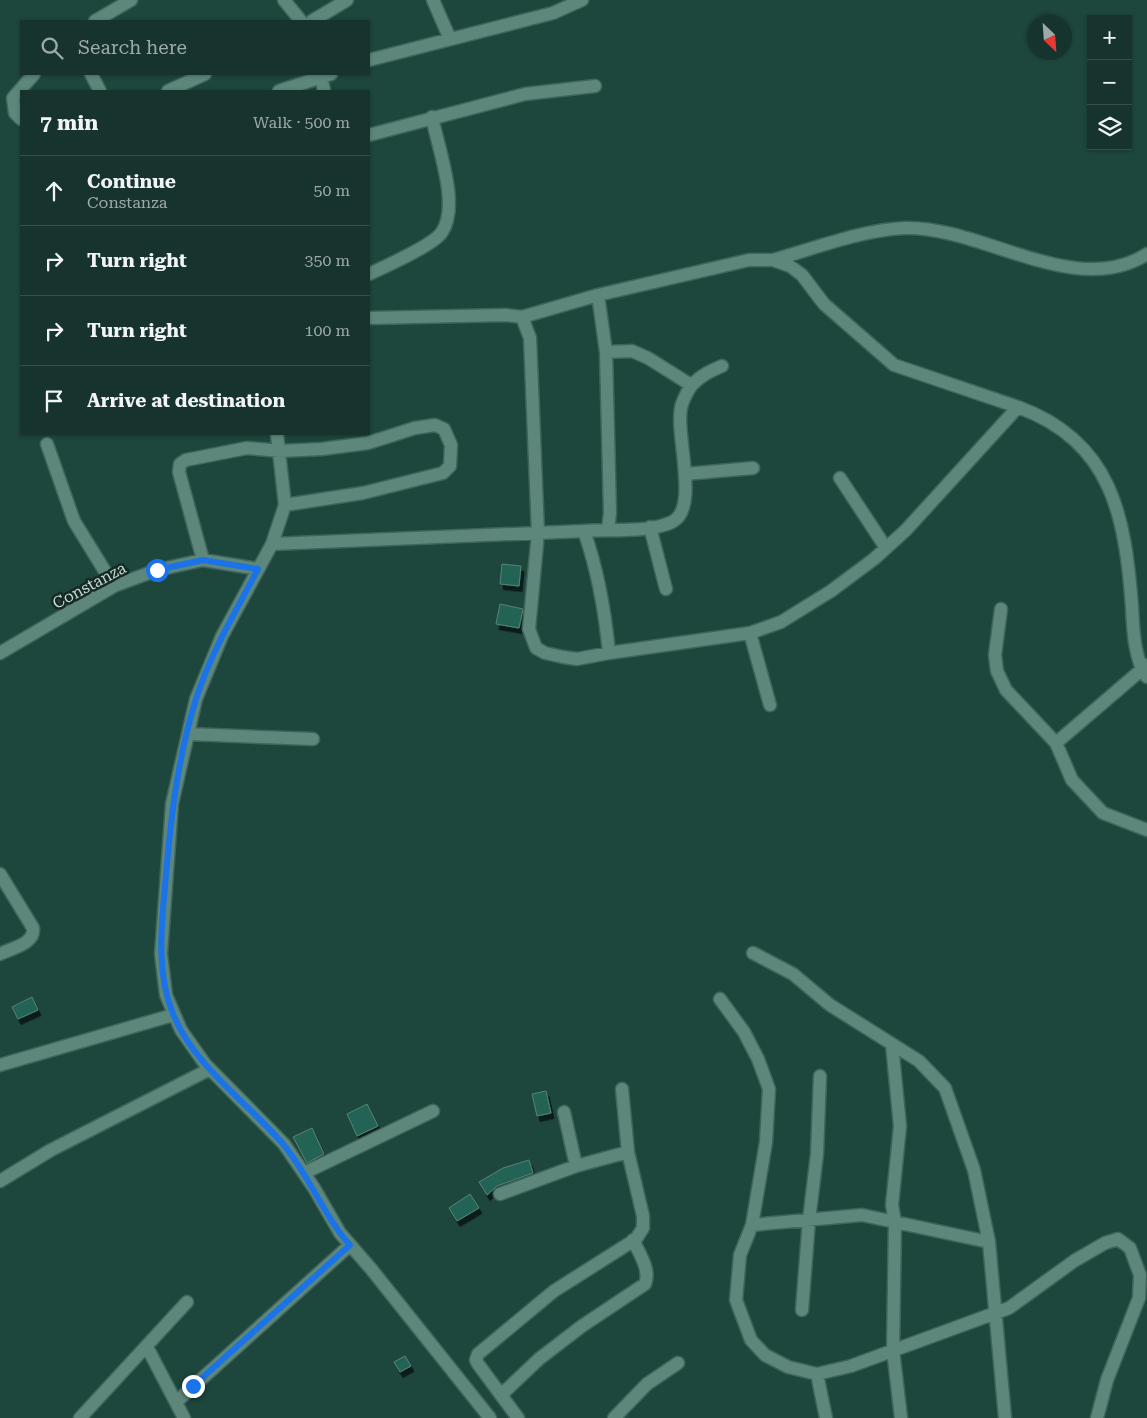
<!DOCTYPE html>
<html lang="en">
<head>
<meta charset="utf-8">
<style>
  body { margin:0; font-family:"Roboto Serif",serif; background:#233f39; color:#f1f3f6 }
  .controls { position:absolute; right:15px; top:15px; display:grid; overflow:hidden; border-radius:0px; box-shadow:0 1px 4px #0004 }
  .controls button { width:45px; height:45px; display:grid; place-items:center; padding:0; border:0; border-bottom:1px solid #354f49; background:#16342d; color:#f1f3f6; font:25px sans-serif }
  .compass { position:absolute; left:1027px; top:15px; width:45px; height:45px; border-radius:50%; background:#16342d; box-shadow:0 1px 4px #0004; rotate:155deg }
  .stop { position:absolute; width:15px; height:15px; margin:-11px; border:4px solid #1a73e8; border-radius:50%; background:#fff }
  .stop.end { background:#1a73e8; border-color:#fff; box-shadow:0 1px 5px #0008 }
  .list { margin:0; padding:0; list-style:none }
  h2 { display:flex; justify-content:space-between; align-items:center; height:65px; margin:0; padding:0 20px; font-size:21px }
  h2 small { font-size:16px; font-weight:400; color:#9eaaaa }
  .list li { display:grid; grid-template-columns:32px 1fr auto; gap:15px; align-items:center; box-sizing:border-box; height:70px; padding:0 20px; border-top:1px solid #354f49 }
  .list b { display:block; font-size:19px; white-space:nowrap }
  .list p { margin:0; font-size:16px; white-space:nowrap; color:#9eaaaa }
  .list em { font-size:16px; font-style:normal; color:#9eaaaa }
  .icon { flex:none; width:28px; height:28px; fill:none; stroke:currentColor; stroke-width:2; stroke-linecap:round; stroke-linejoin:round }
  .map { position:relative; flex:none; width:1147px; height:1418px; overflow:hidden }
  .search { position:absolute; background:#16342d; box-shadow:0 1px 4px #0004; left:20px; top:20px; width:350px; height:55px; display:flex; align-items:center; gap:12px; box-sizing:border-box; padding:0 18px; border-radius:0px; color:#9eaaaa; font-size:19px }
  .panel { position:absolute; background:#16342d; box-shadow:0 1px 4px #0004; left:20px; top:90px; width:350px; height:345px; border-radius:0px }
  .map>svg:first-child { display:block }
  .building { fill:#226454; stroke:#598377; filter:url(#shadow) }
  .lines { fill:none; stroke-linecap:round; stroke-linejoin:round }
  .minor-casing { stroke:#3f645b; stroke-width:15 }
  .minor { stroke:#5d877b; stroke-width:12 }
  .route { stroke:#1a73e8; stroke-width:6 }
  .labels { text-anchor:middle; stroke-width:5; stroke-linejoin:round; paint-order:stroke }
  .street-label { font-size:16px; fill:#c5dad3; stroke:#172924 }
</style>
</head>
<body>
<div class="map">
<svg width="1147" height="1418" viewBox="0 0 1147 1418">
  <defs>
    <filter id="shadow"><feDropShadow dx="3" dy="5.5" stdDeviation="0" flood-color="#0009"/></filter>
  </defs>
  <rect width="100%" height="100%" fill="#1d463c"/>
  <!-- building -->
  <path class="building" d="M502,564L521,566L519,586L500,584Z
    M500,604L523,609L519,628L496,624Z
    M32,997L38,1010L18,1019L12,1007Z
    M546,1091L551,1113L537,1116L532,1094Z
    M367,1104L378,1126L357,1136L347,1114Z
    M312,1128L324,1154L307,1163L293,1137Z
    M529,1160L533,1173L497,1186L487,1195L479,1182L503,1168Z
    M470,1194L479,1208L457,1221L449,1208Z
    M405,1356L411,1366L400,1372L394,1362Z"/>
  <g class="lines">
    <!-- minor casing -->
    <g class="minor-casing">
      <path id="minor" d="M284,0L301,21
        M433,0L450,39
        M95,21L131,0
        M312,21L347,0
        M369,60L553,13L582,0
        M91,74L100,91
        M321,74L324,91
        M168,91L205,74
        M279,91L331,74
        M21,119L15,113L13,98L34,74
        M369,135L525,94L595,86
        M773,260C816,248 861,230 905,228C982,226 1076,300 1147,254
        M369,274C384,267 434,245 442,232C460,205 438,148 432,117
        M598,295L749,260H773L790,266L802,275L824,304L894,365L1018,407
        M522,317L530,338L538,533L529,629L536,648L545,653L563,657L577,659L609,653L750,633L781,622L831,591L874,559L906,530L1018,407C1113,442 1125,517 1132,607C1133,628 1134,659 1147,677
        M369,318L506,315L522,317L598,295L606,352L610,513L608,530
        M606,352L632,351L648,358L691,385
        M277,434L285,505L272,544L222,636L196,699L172,804L161,954L166,995L181,1030L205,1064L284,1144L314,1188L340,1233L372,1270L490,1418
        M47,444L74,521L114,586
        M685,474L753,468
        M840,478L886,548
        M650,527L666,589
        M272,544L584,531
        M203,560L179,472L180,464L186,460L247,448L280,451L322,449L368,443L415,428L435,425L444,429L451,445L450,466L443,473L363,493L285,505
        M1001,609L995,655L997,671L1006,690L1056,743L1072,780L1103,813L1147,830
        M750,633L770,705
        M0,653L114,586L157,570L203,560L258,569
        M609,653C605,611 598,571 584,531C610,529 649,533 672,522C701,508 673,430 682,404C684,398 689,388 693,384C701,375 711,371 722,366
        M188,734L313,739
        M1056,743L1147,665
        M0,874L33,928C35,944 12,948 0,954
        M753,953L793,974L830,1005L919,1061L945,1088L974,1170L989,1242L1005,1418
        M720,999L744,1032L758,1059L769,1089L766,1142L752,1225L740,1255L736,1300L751,1340L765,1355L788,1367L817,1374L851,1366L1009,1308L1074,1261L1105,1243L1118,1239L1130,1248L1140,1275L1139,1298L1107,1380L1097,1418
        M892,1045L900,1126L892,1205L895,1222L893,1350L901,1418
        M0,1065L173,1015
        M564,1112L576,1166
        M304,1173L433,1111
        M0,1181L51,1150L210,1069
        M500,1194L576,1166L628,1152
        M752,1225L862,1215L989,1242
        M802,1310L809,1220L817,1154L820,1076
        M147,1347L184,1418
        M817,1374L826,1418
        M501,1395L539,1359L582,1326L645,1284C651,1270 639,1253 633,1240
        M176,1402L350,1245
        M80,1418L187,1302
        M518,1418L478,1364L476,1360L478,1354L554,1291L636,1239L643,1228V1216L628,1152L622,1089
        M614,1418L647,1384L678,1363"/>
    </g>
    <!-- minor -->
    <use href="#minor" class="minor"/>
  </g>
  <g class="lines">
    <!-- route -->
    <path class="route" d="M157,570L203,560L258,569C236,611 210,654 196,699C178,756 171,816 166,875C162,921 155,970 173,1014C194,1066 247,1102 283,1144C309,1175 323,1215 350,1245L193,1386"/>
  </g>
  <g class="labels">
    <!-- street labels -->
    <g class="street-label">
      <text transform="translate(89 585) rotate(-28)" y="6">Constanza</text>
    </g>
  </g>
</svg>
<div class="controls">
<button>+</button>
<button>−</button>
<button><svg class="icon" aria-label="layers" viewBox="0 0 24 24"><path d="M12 4l9 5-9 5-9-5zM3 14l9 5 9-5"/></svg></button>
</div>
<svg class="compass" viewBox="-18 -18 36 36"><path d="M0-13l5 13h-10z" fill="#e53935"/><path d="M0 13l5-13h-10z" fill="#9eaaaa"/></svg>
<div class="stop" style="left:157px;top:570px"></div>
<div class="stop end" style="left:193px;top:1386px"></div>
<div class="search"><svg class="icon" aria-label="search" viewBox="0 0 24 24"><circle cx="10" cy="10" r="6"/><path d="M15 15l6 6"/></svg>Search here</div>
<section class="panel">
<h2>7 min<small>Walk · 500 m</small></h2>
<ul class="list">
<li><svg class="icon" aria-label="ahead" viewBox="0 0 24 24"><path d="M12 20V5M6 11l6-6 6 6"/></svg><div><b>Continue</b><p>Constanza</p></div><em>50 m</em></li>
<li><svg class="icon" aria-label="right" viewBox="0 0 24 24"><path d="M7 20v-9h11M14 6l5 5-5 5"/></svg><div><b>Turn right</b></div><em>350 m</em></li>
<li><svg class="icon" aria-label="right" viewBox="0 0 24 24"><path d="M7 20v-9h11M14 6l5 5-5 5"/></svg><div><b>Turn right</b></div><em>100 m</em></li>
<li><svg class="icon" aria-label="arrive" viewBox="0 0 24 24"><path d="M6 21V4h12l-3 4 3 4H6"/></svg><div><b>Arrive at destination</b></div></li>
</ul>
</section>
</div>
</body>
</html>
